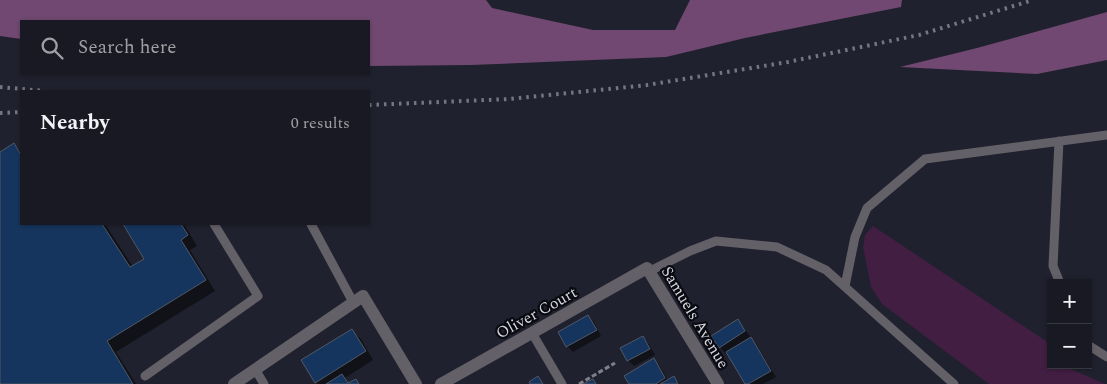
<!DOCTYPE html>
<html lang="en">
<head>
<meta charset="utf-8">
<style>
  body { margin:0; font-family:Spectral,serif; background:#21222a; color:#f1f3f6 }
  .controls { position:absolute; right:15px; bottom:15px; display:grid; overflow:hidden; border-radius:0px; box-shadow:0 1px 4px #0004 }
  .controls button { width:45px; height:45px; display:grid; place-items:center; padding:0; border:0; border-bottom:1px solid #363840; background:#181922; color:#f1f3f6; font:25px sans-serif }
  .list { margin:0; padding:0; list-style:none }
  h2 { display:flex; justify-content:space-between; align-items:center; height:65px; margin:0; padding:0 20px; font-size:21px }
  h2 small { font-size:16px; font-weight:400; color:#9fa0a5 }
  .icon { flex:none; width:28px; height:28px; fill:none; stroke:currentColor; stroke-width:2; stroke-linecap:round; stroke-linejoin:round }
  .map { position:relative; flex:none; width:1107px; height:384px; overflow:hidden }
  .search { position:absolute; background:#181922; box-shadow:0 1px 4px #0004; left:20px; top:20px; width:350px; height:55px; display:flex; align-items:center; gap:12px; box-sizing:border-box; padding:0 18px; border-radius:0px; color:#9fa0a5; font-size:19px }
  .panel { position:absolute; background:#181922; box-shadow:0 1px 4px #0004; left:20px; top:90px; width:350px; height:135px; border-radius:0px }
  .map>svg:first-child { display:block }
  .green { fill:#411e42 }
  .forest { fill:#714871 }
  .shadow { fill:#0007 }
  .building { fill:#16355e; stroke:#4f5967 }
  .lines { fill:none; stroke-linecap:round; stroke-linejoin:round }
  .path { stroke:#7f808b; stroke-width:3; stroke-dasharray:5 2.5; stroke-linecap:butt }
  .lane { stroke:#636067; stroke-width:9 }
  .street { stroke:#636067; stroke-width:12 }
  .rail { stroke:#757681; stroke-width:4; stroke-dasharray:2.5 5; stroke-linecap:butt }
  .labels { text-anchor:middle; stroke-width:4.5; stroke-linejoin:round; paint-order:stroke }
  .street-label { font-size:16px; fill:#d4d5de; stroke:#0a0b11 }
</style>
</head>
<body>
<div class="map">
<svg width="1107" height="384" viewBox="0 0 1107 384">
  <rect width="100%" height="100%" fill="#20212e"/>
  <!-- green -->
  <path class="green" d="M873,226L1049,343L1051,347V365H1062L1105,384H989L882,304L871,287L863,247L865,235Z"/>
  <!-- forest -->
  <path class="forest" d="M0,0H486L492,8L593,30H675L690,0H902L901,7L745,38L666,57L471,65L369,66V21H21V39L0,36Z
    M1107,12V60L1037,74L900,67L977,48Z"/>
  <!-- shadow -->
  <path class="shadow" d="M14,145L21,152V224H105L133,267L145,259L124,224H184L197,246L190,250L215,291L116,352L136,384H0V153Z
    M588,316L594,322L601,336L573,352L567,346Z
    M738,321L756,344L776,377L763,384H746L727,352L725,353L720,347Z
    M352,331L361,339L373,360L345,378L350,384H318L316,382Z
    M643,337L648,343L655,355L634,366L628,360Z
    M653,359L659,365L668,381L674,378L680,384H630Z"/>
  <!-- building -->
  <path class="building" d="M14,143L21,155V224H102L130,267L144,259L123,224H181L188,235L181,240L206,280L107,341L133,384H0V152Z
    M588,315L597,330L566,347L558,332Z
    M738,319L745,331L719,348L711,336Z
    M352,329L366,351L315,383L301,360Z
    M643,336L650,349L627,361L620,348Z
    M751,337L771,371L748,384H745L726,352Z
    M654,358L665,378L656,384H629L624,376Z
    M342,374L348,383L356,379L359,384H326Z
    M538,376L543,384H530L529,382Z
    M674,376L678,384H660Z
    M593,379L596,384H583Z"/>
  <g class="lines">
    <!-- path -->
    <path class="path" d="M579,384L615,363"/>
    <!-- lane -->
    <path class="lane" d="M1059,141L1053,266L1060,283
      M311,224L353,302
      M650,271L690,251L716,241L777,247L826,270L954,384
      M845,286L855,237L867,208L925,159L1107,135
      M532,333L562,384
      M1088,345L1107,357
      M255,369L264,384
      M145,376L258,296L214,224"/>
    <!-- street -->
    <path class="street" d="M234,384L363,296L416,384
      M441,384L647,268L718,384"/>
    <!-- rail -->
    <path class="rail" d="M0,87L45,91
      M369,105L510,99L647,85L788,62L919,35L1033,0
      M0,113L21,112"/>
  </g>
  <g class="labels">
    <!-- street labels -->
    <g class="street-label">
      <text transform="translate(536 312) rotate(-29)" y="6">Oliver Court</text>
      <text transform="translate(696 317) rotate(59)" y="6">Samuels Avenue</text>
    </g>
  </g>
</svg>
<div class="controls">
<button>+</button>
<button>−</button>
</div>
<div class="search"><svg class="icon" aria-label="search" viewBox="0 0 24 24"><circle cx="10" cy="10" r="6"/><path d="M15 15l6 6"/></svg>Search here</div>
<section class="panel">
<h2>Nearby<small>0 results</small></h2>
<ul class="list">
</ul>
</section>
</div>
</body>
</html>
